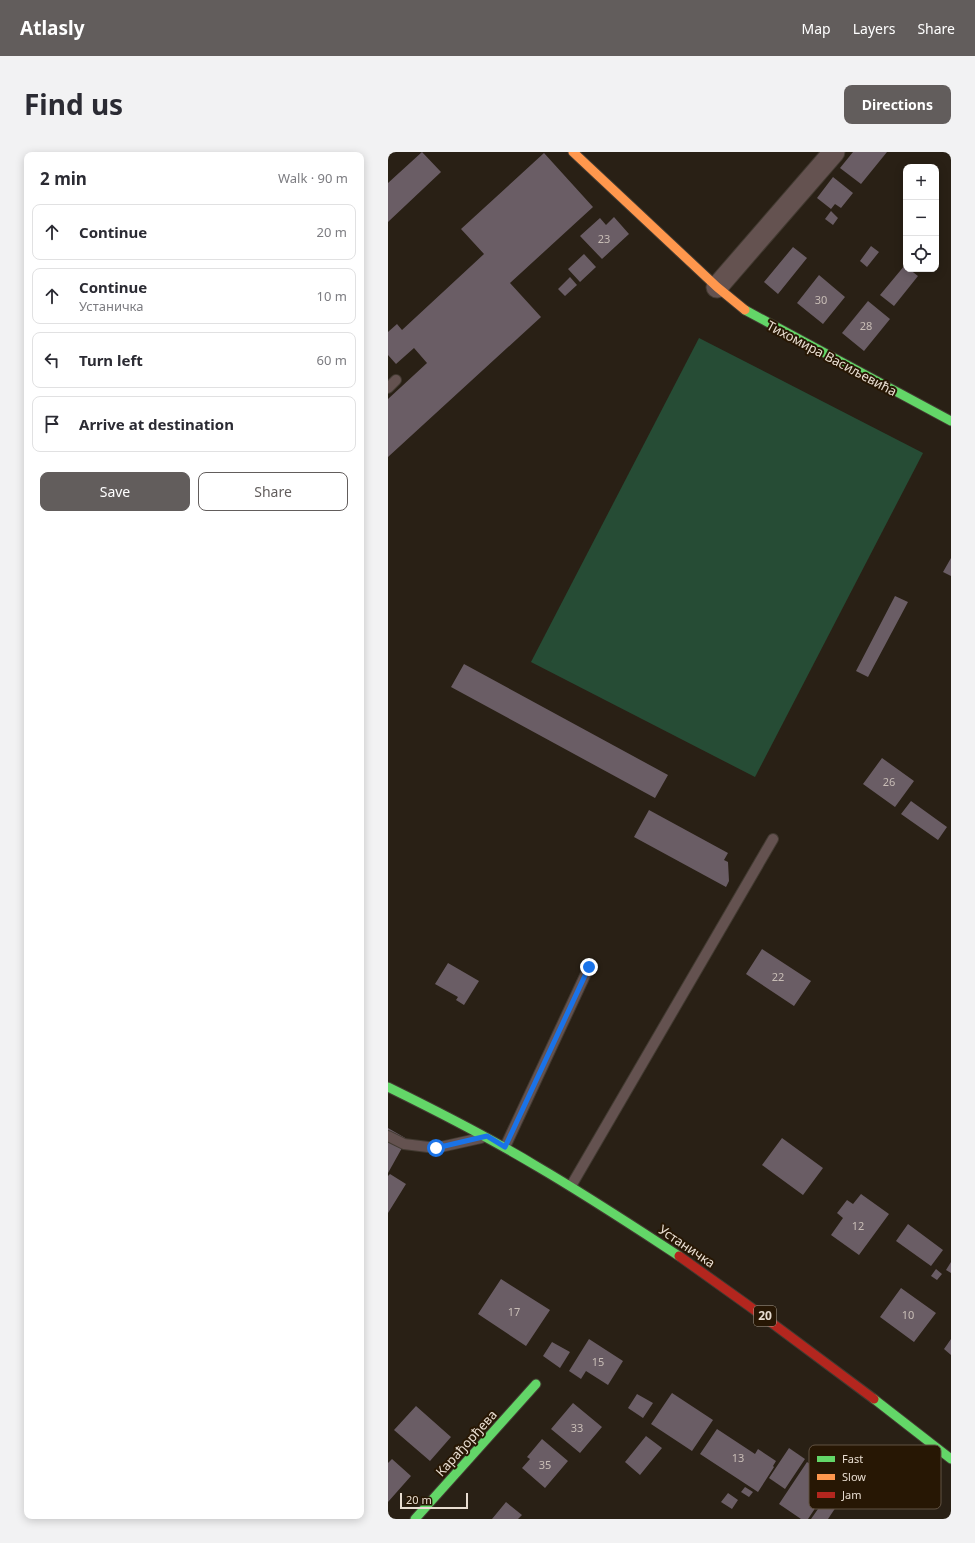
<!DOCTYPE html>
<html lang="en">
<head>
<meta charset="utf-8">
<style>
  body { margin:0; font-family:"Noto Sans",sans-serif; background:#f2f2f3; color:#2b2b33 }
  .controls { position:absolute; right:12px; top:12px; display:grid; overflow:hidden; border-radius:8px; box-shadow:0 2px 10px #0003 }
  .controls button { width:36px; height:36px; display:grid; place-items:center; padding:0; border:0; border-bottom:1px solid #e1e1e2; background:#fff; color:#2b2b33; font:20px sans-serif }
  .scale { position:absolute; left:12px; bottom:10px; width:68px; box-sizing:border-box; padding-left:4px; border:2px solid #e8ddd1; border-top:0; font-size:11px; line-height:14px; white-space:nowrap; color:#e8ddd1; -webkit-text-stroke:3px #271704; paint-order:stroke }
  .stop { position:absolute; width:12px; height:12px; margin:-9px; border:3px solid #1a73e8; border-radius:50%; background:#fff }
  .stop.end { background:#1a73e8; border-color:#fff; box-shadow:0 1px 4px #0008 }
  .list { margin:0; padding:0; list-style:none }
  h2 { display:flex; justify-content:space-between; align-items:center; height:52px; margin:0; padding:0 16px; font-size:17px }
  h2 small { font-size:13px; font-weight:400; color:#7c7c81 }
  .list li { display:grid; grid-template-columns:26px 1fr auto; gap:12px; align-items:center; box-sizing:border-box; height:56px; margin:0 8px 8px; padding:0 8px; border:1px solid #e1e1e2; border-radius:8px }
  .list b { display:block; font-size:15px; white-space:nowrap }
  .list p { margin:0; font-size:13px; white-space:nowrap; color:#7c7c81 }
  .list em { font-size:13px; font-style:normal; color:#7c7c81 }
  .actions { display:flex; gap:8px; padding:12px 16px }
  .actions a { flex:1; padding:9px 0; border:1px solid #625d5c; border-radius:8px; text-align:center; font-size:14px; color:#625d5c }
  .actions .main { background:#625d5c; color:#fff }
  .icon { flex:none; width:22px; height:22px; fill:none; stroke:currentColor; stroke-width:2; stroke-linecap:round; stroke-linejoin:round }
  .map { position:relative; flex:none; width:563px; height:1367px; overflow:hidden; border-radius:8px }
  header { display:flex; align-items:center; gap:24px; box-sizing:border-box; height:56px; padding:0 20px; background:#625d5c; color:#fff }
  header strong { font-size:19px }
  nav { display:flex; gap:22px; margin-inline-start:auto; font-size:14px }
  .intro { display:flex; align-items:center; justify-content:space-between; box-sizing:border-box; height:96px; padding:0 24px }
  h1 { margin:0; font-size:28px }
  .button { padding:10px 18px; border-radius:8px; background:#625d5c; color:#fff; font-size:14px; font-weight:700 }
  main { display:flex; gap:24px; padding:0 24px }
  aside { flex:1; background:#fff; border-radius:8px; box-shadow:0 2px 10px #0003 }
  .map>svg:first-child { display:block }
  .green { fill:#264c35 }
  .building { fill:#6a5d65 }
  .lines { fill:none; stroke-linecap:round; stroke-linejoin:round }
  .lane-casing { stroke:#423a31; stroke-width:12 }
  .street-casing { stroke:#423a31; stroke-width:23 }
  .fast-casing { stroke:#423a31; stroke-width:11 }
  .slow-casing { stroke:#423a31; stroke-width:11 }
  .jam-casing { stroke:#423a31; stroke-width:11 }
  .lane { stroke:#645250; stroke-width:10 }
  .street { stroke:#645250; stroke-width:21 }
  .fast { stroke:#63d668; stroke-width:9 }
  .slow { stroke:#ff974d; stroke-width:9 }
  .jam { stroke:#b3261e; stroke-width:9 }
  .route { stroke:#1a73e8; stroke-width:5 }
  .labels { text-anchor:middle; stroke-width:4; stroke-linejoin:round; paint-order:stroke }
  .number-label { font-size:11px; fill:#c8bdb6 }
  .shield { fill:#271704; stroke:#aea294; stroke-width:1 }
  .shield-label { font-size:12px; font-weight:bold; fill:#e8ddd1 }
  .street-label { font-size:13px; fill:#e8ddd1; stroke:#271704 }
  .key { fill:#271704; stroke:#615242; stroke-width:1 }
  .key-label { font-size:11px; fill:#e8ddd1 }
</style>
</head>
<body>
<header>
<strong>Atlasly</strong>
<nav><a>Map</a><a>Layers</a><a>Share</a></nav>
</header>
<div class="intro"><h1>Find us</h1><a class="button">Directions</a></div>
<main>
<aside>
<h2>2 min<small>Walk · 90 m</small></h2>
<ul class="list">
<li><svg class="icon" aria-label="ahead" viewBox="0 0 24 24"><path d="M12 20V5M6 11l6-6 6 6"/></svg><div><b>Continue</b></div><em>20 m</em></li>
<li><svg class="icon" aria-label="ahead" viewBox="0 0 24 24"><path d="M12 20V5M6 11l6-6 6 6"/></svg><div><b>Continue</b><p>Устаничка</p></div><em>10 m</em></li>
<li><svg class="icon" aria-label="left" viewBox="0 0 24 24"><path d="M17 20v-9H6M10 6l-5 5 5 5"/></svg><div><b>Turn left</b></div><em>60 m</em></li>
<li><svg class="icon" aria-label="arrive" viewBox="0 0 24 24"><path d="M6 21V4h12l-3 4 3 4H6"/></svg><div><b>Arrive at destination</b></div></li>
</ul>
<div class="actions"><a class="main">Save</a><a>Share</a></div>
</aside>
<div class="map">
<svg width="563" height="1367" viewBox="0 0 563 1367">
  <rect width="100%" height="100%" fill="#292015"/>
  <!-- green -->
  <path class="green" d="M311,186L535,301L367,625L143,510Z"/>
  <!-- building -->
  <path class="building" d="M34,0L53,20L0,70V31Z
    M465,0H499L473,32L452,16Z
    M156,1L205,55L122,131L153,165L0,305V247L39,211L26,196L8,212L0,203V180L9,172L14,178L96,102L73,77Z
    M445,25L465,41L453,56L447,52L443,57L429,46Z
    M443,59L450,66L445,73L437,67Z
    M226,65L241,82L214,107L192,84L212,66L218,73Z
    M483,94L491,100L479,115L472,109Z
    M405,95L419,106L390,142L376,130Z
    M196,102L208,115L192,130L180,117Z
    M517,113L518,117H521L530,124L506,154L492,143Z
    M431,123L457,145L435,172L409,151Z
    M182,125L189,133L177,144L170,137Z
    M480,149L502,167L476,199L454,181Z
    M563,406V424L555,420Z
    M507,444L520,450L480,525L468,519Z
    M76,512L280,623L267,646L63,535Z
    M494,606L526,629L507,655L475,632Z
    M523,649L559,675L550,688L513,662Z
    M261,658L340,701L336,708L340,710L341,729L338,735L246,685Z
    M374,797L423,829L406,854L358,822Z
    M60,811L91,829L76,853L68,848L70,845L47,832Z
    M0,976L19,987L0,1021Z
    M394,986L435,1016L415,1043L374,1013Z
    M2,1022L18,1032L0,1061V1024Z
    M473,1042L501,1062L471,1103L443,1083L455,1066L449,1061L459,1048L465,1052Z
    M520,1072L555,1098L543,1114L508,1089Z
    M563,1110V1121L558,1118Z
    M548,1117L554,1122L549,1128L543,1124Z
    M113,1127L162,1158L138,1194L90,1162Z
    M513,1136L548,1161L526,1190L492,1165Z
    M201,1187L235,1209L220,1233L198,1219L193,1227L181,1219Z
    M563,1187V1203L556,1197Z
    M164,1190L182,1200L172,1216L155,1204Z
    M284,1241L325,1268L304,1299L263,1272Z
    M249,1242L265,1251L255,1266L240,1256Z
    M185,1251L214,1275L192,1301L163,1277Z
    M28,1254L63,1285L42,1309L6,1278Z
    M329,1277L367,1302L370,1297L388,1309L385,1314L386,1315L370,1340L312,1302Z
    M258,1284L274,1296L252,1323L237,1310Z
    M154,1287L180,1309L157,1336L134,1316L142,1307L139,1305Z
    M401,1296L417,1307L397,1337L381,1326Z
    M4,1307L23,1324L0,1350V1311Z
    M419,1310L446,1328L420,1367H413L391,1352Z
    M357,1335L365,1340L361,1345L353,1340Z
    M340,1341L350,1348L344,1357L333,1350Z
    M437,1347L448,1355L440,1367H423Z
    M118,1350L134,1363L130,1367H104Z"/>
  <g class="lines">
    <!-- lane casing -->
    <g class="lane-casing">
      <path id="lane" d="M0,236L8,228
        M0,984L16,992L48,996L93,986
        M117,995L201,815
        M183,1034L385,687"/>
    </g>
    <!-- street casing -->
    <g class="street-casing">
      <path id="street" d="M329,135L446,0"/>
    </g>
    <!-- fast casing -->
    <g class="fast-casing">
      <path id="fast" d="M357,158L563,269
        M0,935C51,960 102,986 150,1015C198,1043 245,1074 291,1104
        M486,1247L563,1307
        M27,1367L148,1232"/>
    </g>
    <!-- slow casing -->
    <g class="slow-casing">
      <path id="slow" d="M185,0L329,135L357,158"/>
    </g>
    <!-- jam casing -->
    <g class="jam-casing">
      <path id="jam" d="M291,1104L361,1154L486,1247"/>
    </g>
    <!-- lane -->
    <use href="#lane" class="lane"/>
    <!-- street -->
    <use href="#street" class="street"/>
    <!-- fast -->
    <use href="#fast" class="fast"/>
    <!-- slow -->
    <use href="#slow" class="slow"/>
    <!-- jam -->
    <use href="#jam" class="jam"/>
  </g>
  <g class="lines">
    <!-- route -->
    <path class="route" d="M48,996L99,984L117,995L201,815"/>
  </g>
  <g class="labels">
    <!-- number labels -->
    <g class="number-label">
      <text x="216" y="91">23</text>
      <text x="433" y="152">30</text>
      <text x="478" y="178">28</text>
      <text x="501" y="634">26</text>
      <text x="390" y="829">22</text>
      <text x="470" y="1078">12</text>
      <text x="126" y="1164">17</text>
      <text x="520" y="1167">10</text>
      <text x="210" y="1214">15</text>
      <text x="189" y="1280">33</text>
      <text x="350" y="1310">13</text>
      <text x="157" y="1317">35</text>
    </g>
    <!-- shield labels -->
    <rect class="shield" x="366" y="1154" width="22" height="20" rx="3"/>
    <g class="shield-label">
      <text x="377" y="1168">20</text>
    </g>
    <!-- street labels -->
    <g class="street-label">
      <text transform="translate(444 206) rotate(28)" y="5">Тихомира Васиљевића</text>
      <text transform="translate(299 1094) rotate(34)" y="5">Устаничка</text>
      <text transform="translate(78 1291) rotate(-48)" y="5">Карађорђева</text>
    </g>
  </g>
  <!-- legend -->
  <rect x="421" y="1293" width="132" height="64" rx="6" class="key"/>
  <rect x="429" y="1304" width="18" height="6" fill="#63d668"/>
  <rect x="429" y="1322" width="18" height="6" fill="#ff974d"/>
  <rect x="429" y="1340" width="18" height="6" fill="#b3261e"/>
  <g class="key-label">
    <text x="454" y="1311">Fast</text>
    <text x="454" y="1329">Slow</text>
    <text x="454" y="1347">Jam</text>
  </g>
</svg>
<div class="controls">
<button>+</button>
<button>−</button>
<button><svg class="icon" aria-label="locate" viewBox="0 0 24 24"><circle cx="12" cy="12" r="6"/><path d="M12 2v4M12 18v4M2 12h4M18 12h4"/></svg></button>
</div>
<div class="scale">20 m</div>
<div class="stop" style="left:48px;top:996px"></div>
<div class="stop end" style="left:201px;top:815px"></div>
</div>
</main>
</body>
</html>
